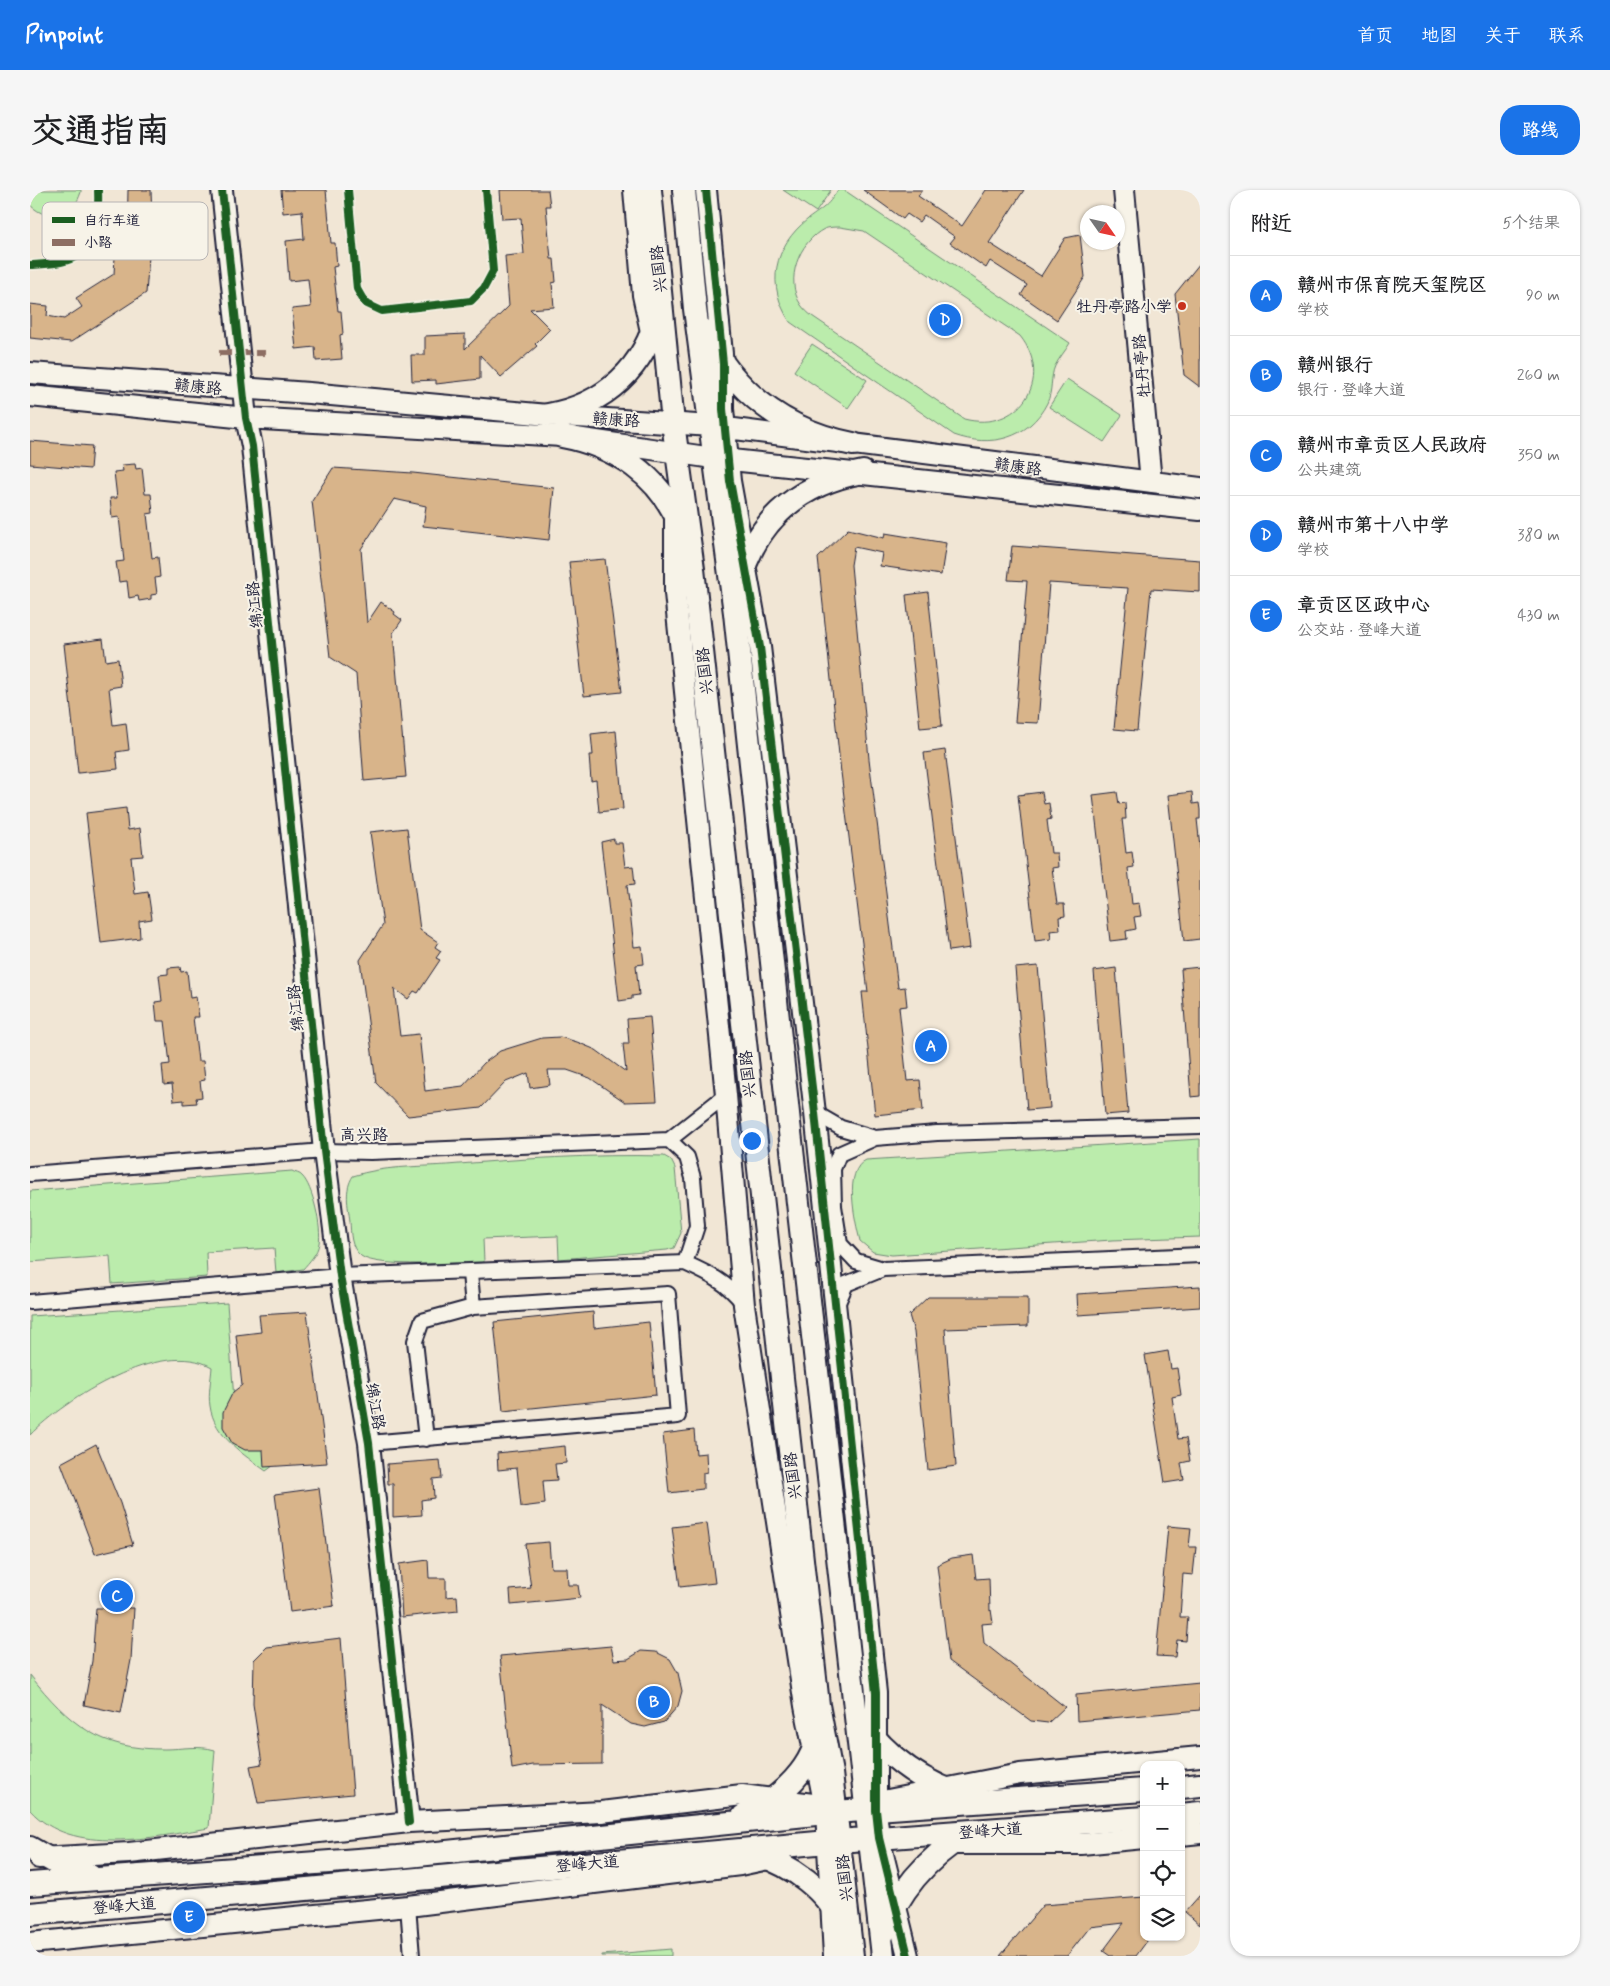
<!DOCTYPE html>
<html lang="zh">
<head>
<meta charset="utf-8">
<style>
  body { margin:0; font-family:Mynerve,"LXGW WenKai TC",sans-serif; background:#f6f6f6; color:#202124 }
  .controls { position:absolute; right:15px; bottom:15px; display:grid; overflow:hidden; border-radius:10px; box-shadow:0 1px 4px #0004 }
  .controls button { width:45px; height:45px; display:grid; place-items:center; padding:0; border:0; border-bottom:1px solid #e0e0e0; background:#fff; color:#202124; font:25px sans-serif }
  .compass { position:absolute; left:1050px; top:15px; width:45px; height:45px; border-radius:50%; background:#fff; box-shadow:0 1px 4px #0004; rotate:124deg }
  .you { position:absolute; left:721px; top:950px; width:18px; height:18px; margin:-12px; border:4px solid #fff; border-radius:50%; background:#1a73e8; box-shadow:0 0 0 8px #1a73e833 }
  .badge { display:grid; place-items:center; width:32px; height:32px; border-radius:50%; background:#1a73e8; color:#fff; font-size:16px; font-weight:700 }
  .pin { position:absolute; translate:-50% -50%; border:2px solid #fff; box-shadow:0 1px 5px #0006 }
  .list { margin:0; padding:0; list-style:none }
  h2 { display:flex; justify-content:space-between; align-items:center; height:65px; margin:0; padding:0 20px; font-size:21px }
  h2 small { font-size:16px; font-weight:400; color:#757577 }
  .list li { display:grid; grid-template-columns:32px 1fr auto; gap:15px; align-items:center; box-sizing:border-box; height:80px; padding:0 20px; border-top:1px solid #e0e0e0 }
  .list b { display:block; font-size:19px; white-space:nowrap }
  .list p { margin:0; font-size:16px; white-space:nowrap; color:#757577 }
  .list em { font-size:16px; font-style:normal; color:#757577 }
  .icon { flex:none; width:28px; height:28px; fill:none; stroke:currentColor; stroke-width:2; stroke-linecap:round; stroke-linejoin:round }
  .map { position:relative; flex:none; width:1170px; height:1766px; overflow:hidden; border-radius:20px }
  header { display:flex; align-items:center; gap:30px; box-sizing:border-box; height:70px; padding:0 25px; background:#1a73e8; color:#fff }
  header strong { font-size:24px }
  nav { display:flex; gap:28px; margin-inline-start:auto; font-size:18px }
  .intro { display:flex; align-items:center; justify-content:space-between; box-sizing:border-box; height:120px; padding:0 30px }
  h1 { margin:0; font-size:35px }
  .button { padding:12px 22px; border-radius:20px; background:#1a73e8; color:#fff; font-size:18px; font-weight:700 }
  main { display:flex; gap:30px; padding:0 30px }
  aside { flex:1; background:#fff; border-radius:20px; box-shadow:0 1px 4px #0004 }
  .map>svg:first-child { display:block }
  .green { fill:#bbecac; stroke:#6e8774; fill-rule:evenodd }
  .building { fill:#d8b48a; stroke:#22223b }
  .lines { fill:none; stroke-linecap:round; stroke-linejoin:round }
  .street-casing { stroke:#22223b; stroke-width:18 }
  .secondary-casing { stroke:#22223b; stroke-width:24 }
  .primary-casing { stroke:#22223b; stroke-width:26 }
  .street { stroke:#f7f3e8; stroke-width:14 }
  .secondary { stroke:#f7f3e8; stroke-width:20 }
  .primary { stroke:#f7f3e8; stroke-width:22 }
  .quiet { stroke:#8d6e63; stroke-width:6; stroke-dasharray:12 6; stroke-linecap:butt }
  .cycleway-casing { stroke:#f7f3e8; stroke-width:11 }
  .cycleway { stroke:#1b5e20; stroke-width:8 }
  .poi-dot { fill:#c8321e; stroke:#f7f3e8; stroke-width:2 }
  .labels { text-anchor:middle; stroke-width:4; stroke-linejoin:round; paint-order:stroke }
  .street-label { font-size:16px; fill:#22223b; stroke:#f7f3e8 }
  .poi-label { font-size:16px; fill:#22223b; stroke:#f7f3e8; text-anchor:end }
  .key { fill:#f7f3e8; stroke:#b7b4b4; stroke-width:1 }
  .key-label { font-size:14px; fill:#22223b }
</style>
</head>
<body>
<header>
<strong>Pinpoint</strong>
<nav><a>首页</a><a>地图</a><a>关于</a><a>联系</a></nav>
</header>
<div class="intro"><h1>交通指南</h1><a class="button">路线</a></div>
<main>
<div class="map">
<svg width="1170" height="1766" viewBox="0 0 1170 1766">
  <rect width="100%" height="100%" fill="#f1e6d5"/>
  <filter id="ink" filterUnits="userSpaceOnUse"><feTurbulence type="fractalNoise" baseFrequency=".02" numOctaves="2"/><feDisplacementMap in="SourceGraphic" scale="10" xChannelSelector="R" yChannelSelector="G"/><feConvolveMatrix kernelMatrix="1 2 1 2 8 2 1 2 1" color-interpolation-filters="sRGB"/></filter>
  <g filter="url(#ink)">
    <!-- green -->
    <path class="green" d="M0,0H51V2C43,28 19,33 0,15Z
      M753,0H801L786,22Z
      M808,0H814L1040,153C1036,160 1029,168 1025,176C1020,187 1023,201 1017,213C999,249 960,258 924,245L760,132C736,95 743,57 778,29C794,17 796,18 808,0ZM810,37L834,41L990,146C1025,190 988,243 934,229L782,126C778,123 774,119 771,115C754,90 769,52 794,39C799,37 805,37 810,37Z
      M782,154L837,190L818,218L764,181Z
      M1037,189L1092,225L1074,252L1019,217Z
      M1170,949V1047L1082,1050L862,1065L843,1062L830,1051C825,1030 813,981 836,970Z
      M634,966L641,970L645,978L651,1043L644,1058L637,1060L529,1069L528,1046L453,1049L454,1072C430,1072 348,1079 331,1066C320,1057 321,1044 320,1031C318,1015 314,1000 323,986C353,976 386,977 417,975C489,969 562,964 634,966Z
      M262,981C265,983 270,983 272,986C283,996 292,1039 289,1053C288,1063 279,1072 273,1079L246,1083L244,1058L176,1062L177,1087L82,1094L80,1066L0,1072V1001Z
      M197,1113L204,1210L247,1273L236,1281C214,1265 184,1246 180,1216C178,1204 181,1190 182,1177C131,1148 35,1209 0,1245V1126Z
      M0,1485C39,1534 70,1560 135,1559C152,1559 168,1555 185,1560L179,1638C124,1647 42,1667 0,1620Z
      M641,1759V1766H572V1765Z"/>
    <!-- building -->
    <path class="building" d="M98,0H121L122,30L116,103L41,152L0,148V114L18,116L17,126L34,129L52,117L46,108L84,84L86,50H97Z
      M251,0H296L301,53H305L307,76L303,77L308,121H311L313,144L310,145L312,169L286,171L285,157L266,159L262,119L281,117L278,89L259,91L256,51L274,49L272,21L253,23Z
      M470,0H518L520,16H516L521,69H524L526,92L522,93L524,117L500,119L520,139L505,154L507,156L471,187L450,165V189L406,194V190L382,191L381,165H395V146L435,144V159L479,116L475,66L494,64L492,42L491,28L472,29Z
      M833,0H892L888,6L932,36L956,0H994L959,53L1011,86L1035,48L1050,45L1055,87L1027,130L991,105L997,95L960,71L956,78L920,53L925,47L894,25L889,32L877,24L873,29Z
      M1170,73V197L1154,185L1145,104Z
      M0,251L62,256L60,279L0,274Z
      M105,274L106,279L112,278L115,304H121L123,323L117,324L122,368L128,367L130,387L125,388L127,404L121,405V409L109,411L108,406L99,408L97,391L89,392L86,372L94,371L89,327L82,328L80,308H87L84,282L93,281L92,275Z
      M303,278L383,283L524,298L519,350L393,336L396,316L364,309L331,359L337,433L351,412L365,422L364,424L372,430L363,443L376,587L334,591L326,484L300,467L282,311Z
      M818,339L854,348L855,343L916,353L911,385L850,376L852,363L824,357L821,375L839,569L868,798L875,797L877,816L869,817L877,891L890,890L893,920L845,925L832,802H838L810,574L788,368Z
      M982,356L1170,370V402L1121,399L1107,541L1084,539L1098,398L1019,393L1008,533L985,532L997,391L978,390Z
      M575,369L592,502L554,506L539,372Z
      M898,402L912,536L890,538L876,405Z
      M73,449L76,471L88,469L91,496L79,498L83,535L96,533L99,560L86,562L88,579L48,583L34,454Z
      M586,541L593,619L569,622L566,590L561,591L559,565H563L561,544Z
      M915,560L940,758L919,761L894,563Z
      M1012,602L1014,614L1019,613L1021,629L1017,630L1021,663H1027L1028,677L1022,678L1027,714H1034L1035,726L1029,727L1030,740L1020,741L1021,749L1005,751L988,605Z
      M1087,602L1089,614L1095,613L1096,629H1092L1096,663L1102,662L1104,677L1098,678L1102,714L1109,713L1111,726L1104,727L1106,739L1096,741L1097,749L1080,751L1063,605Z
      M1162,602L1163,614L1169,613L1170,620V629H1167L1170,657V749L1154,751L1138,605Z
      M96,618L98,640L110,638L113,666L101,667L105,704L118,702L122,729L109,731L110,748L71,753L56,623Z
      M377,638L390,740L408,752L405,757L411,761L406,768L410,770L388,803L384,801L378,809L364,798L370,846L389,844L395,901L433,896L454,873L470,861L512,848L530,847L547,852L566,860L596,882L593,854H599L597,829L620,827L627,911L595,912L560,888L537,880H518L520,895L500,898L498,883L476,892L451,918L378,926L346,893L330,770L353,735L340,642Z
      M584,649V653H592L595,677L603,676L605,694L597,695L604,757L612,756L614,774L606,775L609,805L602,806V809L589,811L571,652Z
      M1008,776L1020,918L997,920L985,778Z
      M150,777L151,782L157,781L160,808L166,807L169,827H163L168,871H173L175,890L170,891L172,907L166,908L167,913L154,914V910L144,911L142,894L134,895L132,875L140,874L135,831H127L125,812L132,811L129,785L138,784V778Z
      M1170,777V906L1161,907L1151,779Z
      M1086,778L1098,923L1075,925L1064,781Z
      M1170,1096V1117L1048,1125L1047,1104Z
      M898,1107H998V1136L915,1139L926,1276L898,1280L884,1142L879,1125Z
      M277,1122L297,1273L234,1277L233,1260H215L202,1253L193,1237V1222L203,1202L212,1195L206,1145L231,1142L229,1125Z
      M563,1122L564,1138L619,1132L626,1205L473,1221L464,1132Z
      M1138,1161L1141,1179L1147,1178L1151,1205L1142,1207L1148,1249L1156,1248L1160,1271L1151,1273L1154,1290L1135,1293L1115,1165Z
      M664,1240L666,1264L676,1263L677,1282L673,1283V1299L639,1303L633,1244Z
      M66,1254L90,1313L103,1355L65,1364L31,1273Z
      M535,1256L536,1273L525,1274L527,1290L513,1291L515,1314L491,1317L487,1278L468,1280L467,1263Z
      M410,1270L412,1288L403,1289L404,1308L391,1310L392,1325L363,1327V1294H358L357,1274Z
      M289,1298L304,1416L260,1422L245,1304Z
      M677,1333L685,1393L650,1397L642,1337Z
      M1138,1336L1161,1338L1159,1357H1166L1163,1385L1153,1384L1150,1427H1158L1156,1451L1147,1450L1145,1467L1126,1466Z
      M519,1352L521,1378H537L538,1395H548L550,1408L481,1415L480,1400L501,1398L495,1354Z
      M943,1365L946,1389L959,1388L960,1421L961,1420L963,1433L952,1434L954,1453L1035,1517L1018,1533L1001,1531L919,1471L907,1375L922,1368Z
      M398,1370L399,1388H416V1407L427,1406L428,1421L372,1427L369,1374Z
      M66,1418H104L101,1470L91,1523L54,1515L62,1471Z
      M311,1448L323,1604L228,1613L220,1576L232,1574L223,1514L224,1470L237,1457Z
      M581,1456L584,1470L598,1469L611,1461L626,1462L640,1469L648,1483L652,1501L648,1516L634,1532L615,1537L601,1534L572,1515V1574L503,1575L482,1579L470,1466Z
      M1170,1493V1520L1047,1531L1046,1505Z
      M1170,1705V1735L1155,1722Z
      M1114,1707V1747H1120L1106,1766H1080L1073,1761L1094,1733L1060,1737L1037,1766H970L1013,1715Z"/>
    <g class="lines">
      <!-- street casing -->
      <g class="street-casing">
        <path id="street" d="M785,923L811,938L845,948L907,943L1170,936
          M845,948L809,964L803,979L804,1016L810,1054L826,1071L853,1079
          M639,950L696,905
          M0,984L294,961L341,962L639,950
          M655,1073C679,1084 697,1092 713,1113
          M440,1083L443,1117
          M0,1112L310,1086L655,1073L667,1036L663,988L657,967L639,950
          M806,1117L816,1094L853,1079L1170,1065
          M339,1253L648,1226L638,1104L443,1117L392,1131L385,1151L396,1249
          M378,1716L382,1766"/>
      </g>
      <!-- secondary casing -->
      <g class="secondary-casing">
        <path id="secondary" d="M192,0L216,228L222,256L294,961L310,1086L339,1253L379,1632
          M604,0L613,105L622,146
          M676,0L693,174V219L700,291L730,457L785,923L846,1503V1620L849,1648L878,1766
          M1094,0L1121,292
          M0,183L279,203L518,225L681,236L1170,298
          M0,206L216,228L532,246L683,268L1170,320
          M645,321V403L696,905L714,1115L775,1516L796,1622L804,1766
          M858,1610L990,1584L1170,1567
          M1151,1645L1170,1643
          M916,1654H1051L1114,1648
          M9,1668L99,1663L379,1632L571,1622L712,1605L799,1616
          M0,1753L378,1716L710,1675L743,1668"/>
      </g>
      <!-- primary casing -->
      <g class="primary-casing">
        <path id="primary" d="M620,0L643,233L663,379L788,1515L801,1583L822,1766
          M654,0L665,119L705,423L759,933L853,1766
          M673,140C704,202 755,241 823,254
          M518,225C575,215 616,177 628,121
          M532,246C586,256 630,286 651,337
          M707,404C720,336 765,294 833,282
          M828,1527C857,1568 895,1596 944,1608
          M1151,1597L1170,1595
          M1151,1625L1170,1623
          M713,1626C748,1611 789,1575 788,1534
          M0,1658L35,1678L60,1686
          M719,1662C761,1673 798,1700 816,1741
          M0,1694L368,1667L805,1622L1114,1600
          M0,1724L809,1651L1114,1628
          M852,1746C868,1700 898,1667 939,1642"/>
      </g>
      <!-- street -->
      <use href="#street" class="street"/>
      <!-- secondary -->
      <use href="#secondary" class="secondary"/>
      <!-- primary -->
      <use href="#primary" class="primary"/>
      <!-- quiet -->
      <path class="quiet" d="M189,163H235"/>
      <!-- cycleway casing -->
      <g class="cycleway-casing">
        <path id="cycleway" d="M192,0L216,228L222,256L294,961L310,1086L339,1253L379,1632
          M318,0L327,99L335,113L352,121L441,111L454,98L463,81L456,0
          M676,0L693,174V219L700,291L730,457L785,923L846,1503V1620L849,1648L878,1766
          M0,75C15,74 32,74 45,67C67,55 69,21 68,0"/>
      </g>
      <!-- cycleway -->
      <use href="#cycleway" class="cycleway"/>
    </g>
  </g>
  <!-- markers -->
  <circle class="poi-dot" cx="1152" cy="116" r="5"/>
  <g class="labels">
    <!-- street labels -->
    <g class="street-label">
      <text transform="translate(628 79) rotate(-96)" y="6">兴国路</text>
      <text transform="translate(1111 176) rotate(-95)" y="6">牡丹亭路</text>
      <text transform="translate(168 196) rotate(5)" y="6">赣康路</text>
      <text transform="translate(586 229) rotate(3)" y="6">赣康路</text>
      <text transform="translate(988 276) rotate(7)" y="6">赣康路</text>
      <text transform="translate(224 415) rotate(-96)" y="6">绵江路</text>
      <text transform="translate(674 481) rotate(-96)" y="6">兴国路</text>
      <text transform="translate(265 818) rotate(-96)" y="6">绵江路</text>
      <text transform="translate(717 884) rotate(-96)" y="6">兴国路</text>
      <text x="334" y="950">高兴路</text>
      <text transform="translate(346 1216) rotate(80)" y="6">绵江路</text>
      <text transform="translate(762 1286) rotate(-97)" y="6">兴国路</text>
      <text transform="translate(960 1640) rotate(-4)" y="6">登峰大道</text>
      <text transform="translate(557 1673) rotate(-5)" y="6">登峰大道</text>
      <text transform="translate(814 1688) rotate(-96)" y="6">兴国路</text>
      <text transform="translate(94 1715) rotate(-5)" y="6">登峰大道</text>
    </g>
    <!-- poi labels -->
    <g class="poi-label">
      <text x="1142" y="122">牡丹亭路小学</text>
    </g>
  </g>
  <!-- legend -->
  <rect x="12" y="12" width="166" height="58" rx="8" class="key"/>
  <rect x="22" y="27" width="23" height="6" fill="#1b5e20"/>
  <rect x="22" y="49" width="23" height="7" fill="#8d6e63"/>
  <g class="key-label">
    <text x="54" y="35">自行车道</text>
    <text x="54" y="57">小路</text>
  </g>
</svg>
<div class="controls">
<button>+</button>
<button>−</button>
<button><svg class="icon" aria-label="locate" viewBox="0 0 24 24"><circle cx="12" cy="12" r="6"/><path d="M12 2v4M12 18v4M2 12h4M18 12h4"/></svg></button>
<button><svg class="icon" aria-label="layers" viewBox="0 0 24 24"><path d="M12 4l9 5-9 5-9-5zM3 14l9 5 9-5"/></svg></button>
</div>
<svg class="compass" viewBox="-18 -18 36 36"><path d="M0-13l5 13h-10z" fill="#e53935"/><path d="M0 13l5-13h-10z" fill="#757577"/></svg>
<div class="you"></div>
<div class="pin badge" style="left:901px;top:856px">A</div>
<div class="pin badge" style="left:624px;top:1512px">B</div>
<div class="pin badge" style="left:87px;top:1406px">C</div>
<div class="pin badge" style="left:915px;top:130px">D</div>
<div class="pin badge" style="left:159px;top:1727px">E</div>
</div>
<aside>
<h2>附近<small>5个结果</small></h2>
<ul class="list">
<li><span class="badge">A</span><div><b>赣州市保育院天玺院区</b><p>学校</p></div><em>90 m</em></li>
<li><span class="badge">B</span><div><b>赣州银行</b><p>银行 · 登峰大道</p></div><em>260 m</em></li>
<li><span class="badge">C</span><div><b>赣州市章贡区人民政府</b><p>公共建筑</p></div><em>350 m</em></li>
<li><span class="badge">D</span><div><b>赣州市第十八中学</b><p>学校</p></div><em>380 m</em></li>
<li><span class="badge">E</span><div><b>章贡区区政中心</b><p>公交站 · 登峰大道</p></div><em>430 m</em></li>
</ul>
</aside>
</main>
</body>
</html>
